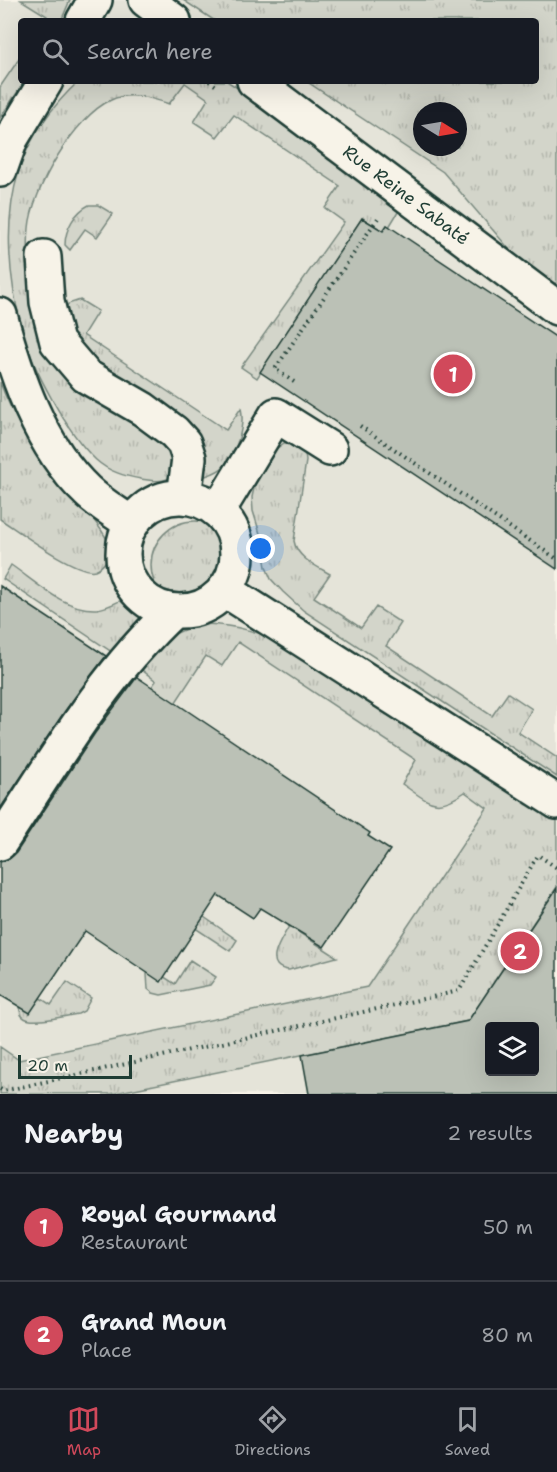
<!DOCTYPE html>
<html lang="en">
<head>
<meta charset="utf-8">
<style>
  body { margin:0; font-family:"Shantell Sans",sans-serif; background:#242831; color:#f1f3f6 }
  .controls { position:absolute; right:18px; bottom:18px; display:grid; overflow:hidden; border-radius:6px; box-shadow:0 6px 24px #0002 }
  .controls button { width:54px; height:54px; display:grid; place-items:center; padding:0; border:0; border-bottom:2px solid #363941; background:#171b24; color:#f1f3f6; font:30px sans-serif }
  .compass { position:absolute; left:413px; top:102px; width:54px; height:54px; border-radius:50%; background:#171b24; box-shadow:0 6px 24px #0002; rotate:101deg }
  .scale { position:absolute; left:18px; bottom:15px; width:114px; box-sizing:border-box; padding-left:6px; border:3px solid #1f3d34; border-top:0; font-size:16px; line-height:21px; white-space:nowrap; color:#1f3d34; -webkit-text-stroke:4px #f7f3e8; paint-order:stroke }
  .you { position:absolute; left:261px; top:549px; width:21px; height:21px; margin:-15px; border:4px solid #fff; border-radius:50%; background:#1a73e8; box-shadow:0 0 0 9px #1a73e833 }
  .badge { display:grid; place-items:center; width:39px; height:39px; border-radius:50%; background:#d1495b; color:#fff; font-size:20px; font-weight:700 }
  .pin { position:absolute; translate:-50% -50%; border:3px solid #fff; box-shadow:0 2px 6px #0006 }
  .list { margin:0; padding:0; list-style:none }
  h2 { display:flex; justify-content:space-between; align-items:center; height:78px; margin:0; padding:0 24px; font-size:26px }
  h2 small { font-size:20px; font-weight:400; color:#9ea1a6 }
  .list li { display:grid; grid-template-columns:39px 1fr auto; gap:18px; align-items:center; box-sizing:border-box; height:108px; padding:0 24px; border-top:2px solid #363941 }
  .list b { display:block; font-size:22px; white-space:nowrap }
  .list p { margin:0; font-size:20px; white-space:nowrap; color:#9ea1a6 }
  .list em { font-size:20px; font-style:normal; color:#9ea1a6 }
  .icon { flex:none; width:33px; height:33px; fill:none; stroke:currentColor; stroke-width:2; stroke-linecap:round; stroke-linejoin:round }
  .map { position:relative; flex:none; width:557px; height:1094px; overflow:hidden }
  .search { position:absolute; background:#171b24; box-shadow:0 6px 24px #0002; left:18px; right:18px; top:18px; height:66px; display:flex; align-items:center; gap:15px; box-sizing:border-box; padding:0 21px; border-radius:6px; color:#9ea1a6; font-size:22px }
  .sheet { height:294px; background:#171b24 }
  nav { display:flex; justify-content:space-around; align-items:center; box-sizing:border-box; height:84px; border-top:2px solid #363941; background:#171b24; font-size:16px; color:#9ea1a6 }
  nav a { display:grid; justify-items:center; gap:3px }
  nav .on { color:#d1495b }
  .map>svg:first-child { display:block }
  .built { fill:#e5e4d9; fill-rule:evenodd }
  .grass { fill:url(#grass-tufts); stroke:#79897f; stroke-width:1.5; fill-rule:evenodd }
  .building { fill:#bbc1b6; stroke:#1f3d34; stroke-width:1.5; fill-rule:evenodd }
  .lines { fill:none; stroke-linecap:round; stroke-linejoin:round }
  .minor-casing { stroke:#1f3d34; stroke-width:38 }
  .path { stroke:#1f3d34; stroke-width:4; stroke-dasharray:1.5 4.5; stroke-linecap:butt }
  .minor { stroke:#f7f3e8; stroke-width:33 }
  .labels { text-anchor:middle; stroke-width:4.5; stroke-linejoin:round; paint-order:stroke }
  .street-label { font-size:18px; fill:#1f3d34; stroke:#f7f3e8 }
</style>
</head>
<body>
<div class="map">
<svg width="557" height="1094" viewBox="0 0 557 1094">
  <defs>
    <pattern id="grass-tufts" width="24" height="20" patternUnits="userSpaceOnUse" patternTransform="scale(1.5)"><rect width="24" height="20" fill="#d3d5ca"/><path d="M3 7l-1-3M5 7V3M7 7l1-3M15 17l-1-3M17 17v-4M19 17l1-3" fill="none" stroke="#b5b8ae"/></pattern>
  </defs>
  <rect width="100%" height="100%" fill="#f7f3e8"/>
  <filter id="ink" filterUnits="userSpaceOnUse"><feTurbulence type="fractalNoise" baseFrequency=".0167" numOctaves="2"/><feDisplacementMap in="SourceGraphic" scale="12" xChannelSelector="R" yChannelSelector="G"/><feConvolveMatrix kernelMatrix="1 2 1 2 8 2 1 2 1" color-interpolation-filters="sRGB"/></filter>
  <g filter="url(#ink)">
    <!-- built -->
    <path class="built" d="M0,0H223L259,21H21V81H360L422,147H458L557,197V1094H0ZM490,1026H534V1072H490Z"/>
    <!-- grass -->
    <path class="grass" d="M21,0H70L61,21H45L47,16Z
      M183,0H557V285L516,257L443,172L306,81H536V21H215ZM422,111H458V147H422Z
      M21,56V81H25L0,118V87Z
      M79,81H227L406,199L389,227L387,225L383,231L362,218L257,378L241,367L344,222L325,208L340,186L234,115L217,137L194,122L208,99L185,83L169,104C152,98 129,91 111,100C75,116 32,190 29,228C26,259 32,290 37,320L145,413L183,468C178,472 171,479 164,480C158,482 148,480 141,479C125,476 109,472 96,460C67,433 32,368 22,330C9,280 3,221 19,171C29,137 53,105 79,81Z
      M89,205H98L113,214L97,237L85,229L70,250L65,245C65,229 75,212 89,205Z
      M80,300L98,311L83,335L226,430L241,408C245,426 237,452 224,466C219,472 211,474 203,477L205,459L203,445L195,432L180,415L155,398L114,383L69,333L65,311L68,304Z
      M0,382C13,419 41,459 66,489C83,509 101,524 111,548C108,558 105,566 95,570C77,575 17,530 0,519Z
      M293,442C302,447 305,451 306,461L294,541C297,558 316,566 330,574L314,597L361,628L376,607L401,623L386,646L492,716L508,693L532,709L518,732L557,758V777L304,611L283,592L271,579L266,567L261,537L253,511L252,497L255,484L276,449L284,443Z
      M151 565a44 44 0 1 1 88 0a44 44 0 1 1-88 0Z
      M11,565C36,582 65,611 97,609C108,608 119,601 128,597L156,618L112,652L3,579Z
      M206,624C237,625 261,633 290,645L557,818V887L468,1021L110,1094H0V1047L19,1060L367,987L487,808L465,792C435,813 429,802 402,784L416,760L238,642L222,666L206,656L172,708L148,692L156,681L134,664C160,643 172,630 206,624Z
      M191,908L237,940L230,951L183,920Z
      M289,926L337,957L289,970C261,967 282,939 289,926Z
      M190,960L216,977L210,985L161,995L153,993L148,989L147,974L152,969L175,984Z
      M67,982L91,998L84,1011L78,1014C54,1018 0,1035 28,990L51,1005Z"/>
    <!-- building -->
    <path class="building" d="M362,218L383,231L387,225L557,338V569L260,372Z
      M0,586L106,656L65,711L0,809Z
      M137,677L370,833L368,836L390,850L324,947L260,908L253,918L218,895L161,982L85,931L30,1013L0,995V862L9,859L16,853L95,733Z
      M557,888V1094H309L302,1055L468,1021ZM489,1026H534V1071H489Z"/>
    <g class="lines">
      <!-- minor casing -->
      <g class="minor-casing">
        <path id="minor" d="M146,0L174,21
          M83,21L95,0
          M254,81L557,308
          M0,170L11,139L46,81
          M44,257L47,302L57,342L86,376L143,409L174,432L184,443L189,458L184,497
          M0,315C16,375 40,447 87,491C100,504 117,513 132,524
          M123 554a57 57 0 1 1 114 0a57 57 0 1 1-114 0Z
          M218,511L276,415L330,449
          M225,590L557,802
          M0,843C53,763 102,677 173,611"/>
      </g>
      <!-- path -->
      <path class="path" d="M209,81L218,87
        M294,382L275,369L378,218
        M360,426L557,559
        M0,1089L3,1091L459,991L538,855L557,868"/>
      <!-- minor -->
      <use href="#minor" class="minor"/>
    </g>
  </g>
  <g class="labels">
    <!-- street labels -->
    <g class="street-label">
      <text transform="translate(406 195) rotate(37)" y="6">Rue Reine Sabaté</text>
    </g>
  </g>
</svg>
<div class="controls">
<button><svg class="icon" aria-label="layers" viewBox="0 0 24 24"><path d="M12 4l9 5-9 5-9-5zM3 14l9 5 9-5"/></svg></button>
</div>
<svg class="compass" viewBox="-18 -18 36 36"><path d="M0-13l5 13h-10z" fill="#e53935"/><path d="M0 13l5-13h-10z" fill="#9ea1a6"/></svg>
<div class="scale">20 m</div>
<div class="you"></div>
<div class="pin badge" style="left:453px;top:374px">1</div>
<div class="pin badge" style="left:520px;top:951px">2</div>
<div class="search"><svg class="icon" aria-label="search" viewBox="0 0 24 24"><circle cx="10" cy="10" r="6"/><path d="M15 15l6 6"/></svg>Search here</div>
</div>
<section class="sheet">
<h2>Nearby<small>2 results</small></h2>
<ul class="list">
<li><span class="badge">1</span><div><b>Royal Gourmand</b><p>Restaurant</p></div><em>50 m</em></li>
<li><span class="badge">2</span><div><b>Grand Moun</b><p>Place</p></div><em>80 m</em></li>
</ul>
</section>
<nav>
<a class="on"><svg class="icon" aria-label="map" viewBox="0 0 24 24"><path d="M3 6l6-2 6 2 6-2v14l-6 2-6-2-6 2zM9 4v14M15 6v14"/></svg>Map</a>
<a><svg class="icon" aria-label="directions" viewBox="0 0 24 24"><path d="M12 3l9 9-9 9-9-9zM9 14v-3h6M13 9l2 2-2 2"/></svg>Directions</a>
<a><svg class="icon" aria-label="saved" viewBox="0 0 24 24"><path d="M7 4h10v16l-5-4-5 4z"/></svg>Saved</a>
</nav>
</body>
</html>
